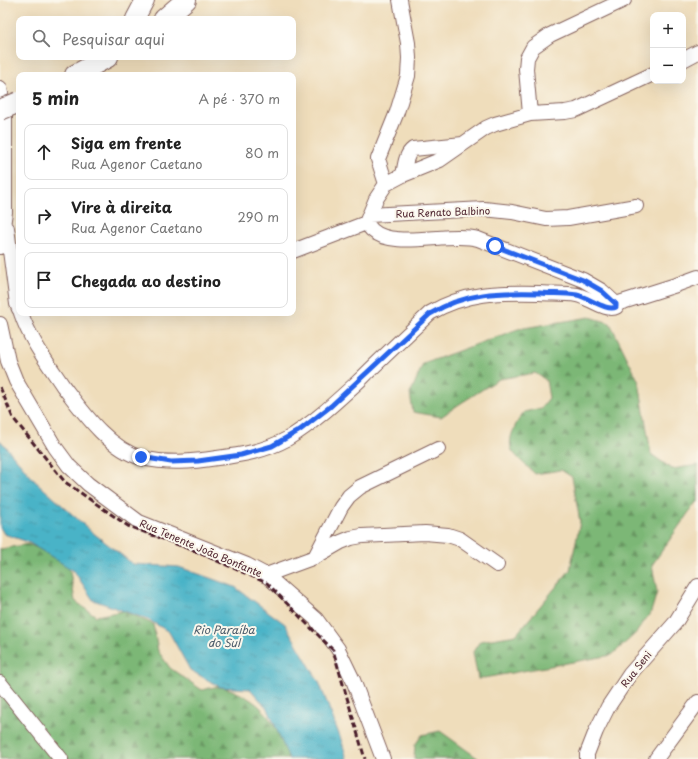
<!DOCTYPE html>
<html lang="pt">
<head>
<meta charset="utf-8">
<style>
  body { margin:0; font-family:"Playpen Sans",sans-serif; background:#f2f2f2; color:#222 }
  .controls { position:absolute; right:12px; top:12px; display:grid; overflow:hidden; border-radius:8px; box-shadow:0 4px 16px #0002 }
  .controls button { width:36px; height:36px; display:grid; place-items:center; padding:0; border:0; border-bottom:1px solid #e0e0e0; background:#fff; color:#222; font:20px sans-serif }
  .stop { position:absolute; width:12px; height:12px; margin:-9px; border:3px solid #2563eb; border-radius:50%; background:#fff }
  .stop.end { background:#2563eb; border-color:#fff; box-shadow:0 1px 4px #0008 }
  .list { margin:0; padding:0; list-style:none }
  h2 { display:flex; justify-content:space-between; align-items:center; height:52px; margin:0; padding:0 16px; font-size:17px }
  h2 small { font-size:13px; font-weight:400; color:#767676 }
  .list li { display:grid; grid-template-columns:26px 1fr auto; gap:12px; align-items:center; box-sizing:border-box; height:56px; margin:0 8px 8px; padding:0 8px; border:1px solid #e0e0e0; border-radius:8px }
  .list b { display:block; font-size:15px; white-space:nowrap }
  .list p { margin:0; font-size:13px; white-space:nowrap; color:#767676 }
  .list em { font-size:13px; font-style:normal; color:#767676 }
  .icon { flex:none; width:22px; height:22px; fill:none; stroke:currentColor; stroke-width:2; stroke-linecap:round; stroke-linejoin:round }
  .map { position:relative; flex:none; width:698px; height:759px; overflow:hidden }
  .search { position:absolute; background:#fff; box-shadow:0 4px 16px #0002; left:16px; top:16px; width:280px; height:44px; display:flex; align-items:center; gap:10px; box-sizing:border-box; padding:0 14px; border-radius:8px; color:#767676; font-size:15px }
  .panel { position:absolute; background:#fff; box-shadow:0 4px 16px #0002; left:16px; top:72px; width:280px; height:244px; border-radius:8px }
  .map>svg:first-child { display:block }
  .forest { fill:url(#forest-firs); stroke:#626b50 }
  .water { fill:url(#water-ripples); stroke:#4a6979 }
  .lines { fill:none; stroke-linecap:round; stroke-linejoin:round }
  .minor-casing { stroke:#84625d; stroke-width:16 }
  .major-casing { stroke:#84625d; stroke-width:20 }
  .highway-casing { stroke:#84625d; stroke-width:22 }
  .minor { stroke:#fff; stroke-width:14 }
  .major { stroke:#fff; stroke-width:18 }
  .highway { stroke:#fff; stroke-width:20 }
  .rail { stroke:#4a1f2b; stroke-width:3; stroke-dasharray:6 3; stroke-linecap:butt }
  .highway-bridge-casing { stroke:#84625d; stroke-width:22; stroke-linecap:butt }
  .highway-bridge { stroke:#fff; stroke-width:20 }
  .route { stroke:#2563eb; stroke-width:5 }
  .labels { text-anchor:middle; stroke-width:4; stroke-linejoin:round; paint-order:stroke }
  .street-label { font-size:10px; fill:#4a1f2b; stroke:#fbf7ec }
  .water-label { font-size:11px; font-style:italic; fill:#4a5a69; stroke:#fbf7ec }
</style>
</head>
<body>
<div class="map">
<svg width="698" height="759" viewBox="0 0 698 759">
  <defs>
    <pattern id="forest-firs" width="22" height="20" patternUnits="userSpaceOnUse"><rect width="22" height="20" fill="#7bb776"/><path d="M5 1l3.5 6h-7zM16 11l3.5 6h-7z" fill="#679461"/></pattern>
    <pattern id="water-ripples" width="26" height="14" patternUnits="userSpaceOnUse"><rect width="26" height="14" fill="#49b3c7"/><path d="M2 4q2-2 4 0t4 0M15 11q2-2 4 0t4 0" fill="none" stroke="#3f91a2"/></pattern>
  </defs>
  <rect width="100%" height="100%" fill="#fbf7ec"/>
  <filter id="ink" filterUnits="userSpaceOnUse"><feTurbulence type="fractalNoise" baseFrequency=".025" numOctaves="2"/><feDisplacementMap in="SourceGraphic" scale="8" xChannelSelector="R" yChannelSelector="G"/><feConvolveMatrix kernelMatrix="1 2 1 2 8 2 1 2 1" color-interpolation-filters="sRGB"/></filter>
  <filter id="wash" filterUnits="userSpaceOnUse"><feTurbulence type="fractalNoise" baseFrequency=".012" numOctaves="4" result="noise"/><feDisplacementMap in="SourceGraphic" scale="16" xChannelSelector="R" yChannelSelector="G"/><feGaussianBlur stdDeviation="0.9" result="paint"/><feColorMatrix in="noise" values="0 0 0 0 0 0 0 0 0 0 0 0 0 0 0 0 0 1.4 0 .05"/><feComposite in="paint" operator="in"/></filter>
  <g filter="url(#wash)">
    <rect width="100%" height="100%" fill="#efddbb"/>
    <!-- forest -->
    <path class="forest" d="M590,317L610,323L639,382L651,454L672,469L698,465V502H696L652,565L657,592L651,612L636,633L612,655L478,679L473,652L480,641L516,635L570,570L580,522L572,477L561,470L535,474C528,467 519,460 513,452C505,441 517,421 524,412L541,408L549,398L546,380L535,373L499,379L458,405L441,417L413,412L410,394L423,364L518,329Z
      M28,544L58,557L69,565L75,601L96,616L123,611L153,624L158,651L170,668L202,690C207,689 214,686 220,687C232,688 252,699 261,708C273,721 285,742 288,759H0V548L1,549Z
      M440,731L479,759H414L415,745L422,735Z"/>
    <!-- water -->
    <path class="water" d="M0,440L35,481L92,532L133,564L179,567L235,587L285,624L319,682L342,742L347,759H289L268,709L250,689L220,687L190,670L169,632L149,620L93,600L74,571L28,542L4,534L0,527Z"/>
  </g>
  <g filter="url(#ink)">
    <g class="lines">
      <!-- minor casing -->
      <g class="minor-casing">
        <path id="minor" d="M683,60L698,52
          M0,88L5,115V212L0,247
          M530,114L526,69L527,58L533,47L550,35L624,0
          M403,175C405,166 405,155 413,149L463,144
          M386,184L378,159L397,112L408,76L409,58L408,43L400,0
          M369,215L484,209L512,212L546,219L568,218L636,206
          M366,223L376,199L386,184L403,175L440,160L486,128L495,124L530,114L565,112L576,110L653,74
          M7,228L17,304L19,309
          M293,251L366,223
          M616,304L676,285L698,277
          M21,313C30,340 47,362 63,386C83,412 109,449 142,458C168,464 192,462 217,458C242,455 265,451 287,439C315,422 338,400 362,378C384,356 407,335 430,313C466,292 499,292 540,293C552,294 565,293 577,295C588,297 607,312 616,307V304L602,291L583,280L478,239C450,231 393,250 372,230C370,228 368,225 366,223
          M0,324L8,361L16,381L55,447L69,466L88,484L139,522L247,565L266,575L316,619L338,649L353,680L383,759
          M315,557L341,507L349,496L360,487L438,449
          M266,575L315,557L341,542L351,538L362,536L425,533L448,535L460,539L497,565
          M0,683L61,759
          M587,759V754L596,731L608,707L630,674L675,623L698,586
          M656,759L698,702"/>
      </g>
      <!-- major casing -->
      <g class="major-casing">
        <path id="major" d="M135,19L145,0"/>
      </g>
      <!-- highway casing -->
      <g class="highway-casing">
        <path id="highway" d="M164,19L186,0
          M75,75L108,57"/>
      </g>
      <!-- minor -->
      <use href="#minor" class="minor"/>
      <!-- major -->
      <use href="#major" class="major"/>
      <!-- highway -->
      <use href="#highway" class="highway"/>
      <!-- rail -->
      <path class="rail" d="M0,387L13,418L65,482L128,526L195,551L267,583L309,626L333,650L365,759"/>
      <!-- highway-bridge casing -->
      <g class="highway-bridge-casing">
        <path id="highway-bridge" d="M0,110L19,102"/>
      </g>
      <!-- highway-bridge -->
      <use href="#highway-bridge" class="highway-bridge"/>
    </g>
  </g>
  <g class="lines" filter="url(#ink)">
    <!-- route -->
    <path class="route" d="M141,457L171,462L198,461L241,455L272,446L300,430L331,406L430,314C466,292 499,292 540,293C552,294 565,293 577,295C588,297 607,312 616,307V304L602,291L583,280L495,246"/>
  </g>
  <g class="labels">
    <!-- street labels -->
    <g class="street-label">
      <text transform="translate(443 212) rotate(-2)" y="4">Rua Renato Balbino</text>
      <text transform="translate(201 548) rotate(23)" y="4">Rua Tenente João Bonfante</text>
      <text transform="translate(636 669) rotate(-52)" y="4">Rua Seni</text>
    </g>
    <!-- water labels -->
    <g class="water-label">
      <text x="224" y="634">Rio Paraíba<tspan x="224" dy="13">do Sul</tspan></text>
    </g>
  </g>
</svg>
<div class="controls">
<button>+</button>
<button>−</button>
</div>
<div class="stop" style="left:495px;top:246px"></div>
<div class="stop end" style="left:141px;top:457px"></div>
<div class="search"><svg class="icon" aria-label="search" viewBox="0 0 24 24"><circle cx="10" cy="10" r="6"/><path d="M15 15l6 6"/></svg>Pesquisar aqui</div>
<section class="panel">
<h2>5 min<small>A pé · 370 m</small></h2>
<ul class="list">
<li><svg class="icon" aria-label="ahead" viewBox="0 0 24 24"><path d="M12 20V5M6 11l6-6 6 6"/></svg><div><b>Siga em frente</b><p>Rua Agenor Caetano</p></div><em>80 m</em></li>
<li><svg class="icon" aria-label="right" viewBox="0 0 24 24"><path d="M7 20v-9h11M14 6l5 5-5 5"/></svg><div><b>Vire à direita</b><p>Rua Agenor Caetano</p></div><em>290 m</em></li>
<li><svg class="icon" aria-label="arrive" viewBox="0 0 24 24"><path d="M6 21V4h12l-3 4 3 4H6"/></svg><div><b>Chegada ao destino</b></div></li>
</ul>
</section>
</div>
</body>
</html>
